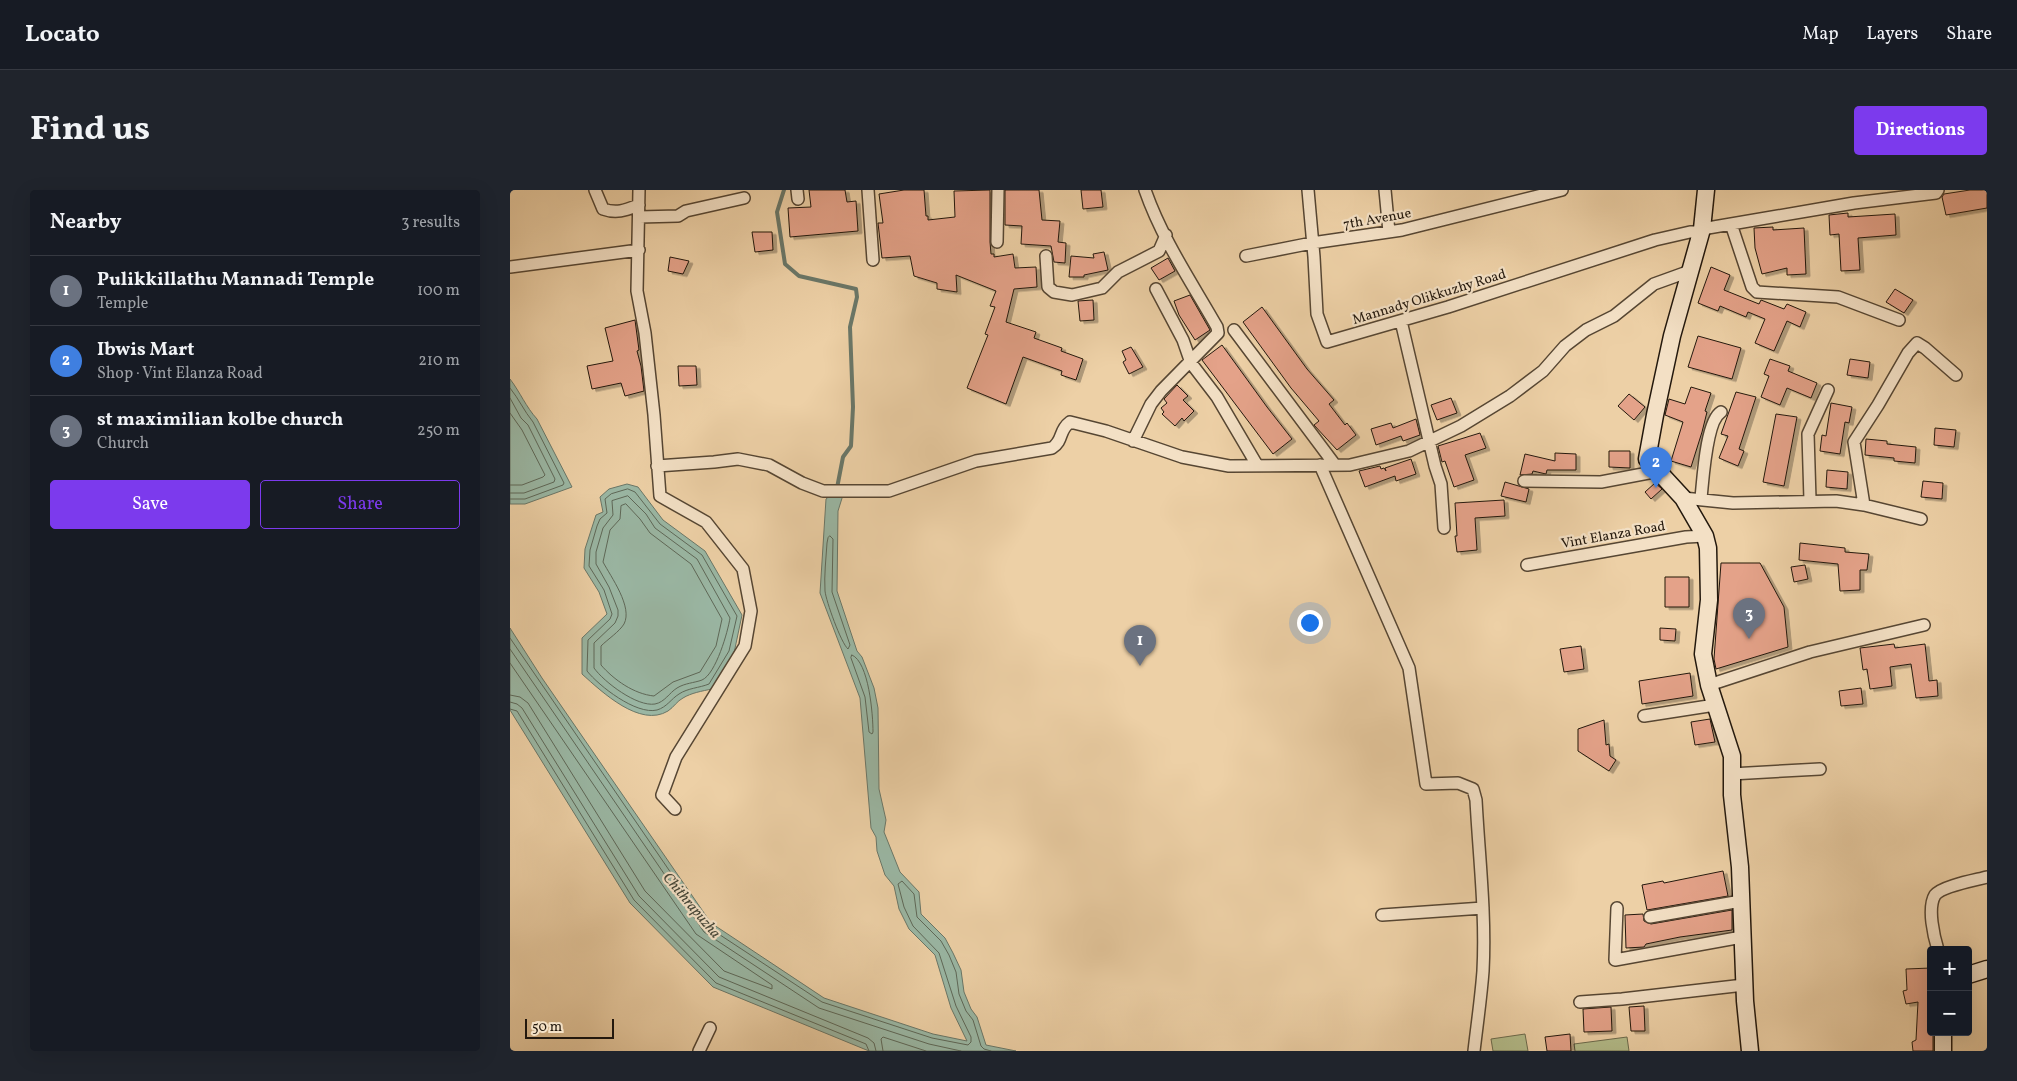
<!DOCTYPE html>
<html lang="en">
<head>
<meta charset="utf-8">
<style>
  body { margin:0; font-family:Vollkorn,serif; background:#20242c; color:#f1f3f6 }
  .controls { position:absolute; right:15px; bottom:15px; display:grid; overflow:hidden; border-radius:5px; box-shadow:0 5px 20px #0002 }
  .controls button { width:45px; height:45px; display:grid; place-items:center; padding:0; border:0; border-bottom:1px solid #363941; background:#171b24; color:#f1f3f6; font:25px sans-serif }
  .scale { position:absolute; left:15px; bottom:12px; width:89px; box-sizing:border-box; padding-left:5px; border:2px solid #23180d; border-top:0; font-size:14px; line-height:18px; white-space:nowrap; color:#23180d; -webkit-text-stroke:4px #f3e0c5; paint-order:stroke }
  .you { position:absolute; left:799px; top:432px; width:18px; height:18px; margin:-12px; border:4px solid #fff; border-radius:50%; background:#1a73e8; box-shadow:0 0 0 8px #1a73e833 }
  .badge { display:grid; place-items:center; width:32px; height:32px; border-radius:50%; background:#7c3aed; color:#fff; font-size:16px; font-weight:700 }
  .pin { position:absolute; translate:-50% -41px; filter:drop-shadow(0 1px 2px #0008) }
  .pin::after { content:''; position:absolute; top:26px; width:18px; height:15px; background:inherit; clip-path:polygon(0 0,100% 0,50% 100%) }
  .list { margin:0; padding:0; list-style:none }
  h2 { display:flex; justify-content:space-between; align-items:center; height:65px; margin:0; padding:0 20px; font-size:21px }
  h2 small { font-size:16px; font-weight:400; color:#9ea1a6 }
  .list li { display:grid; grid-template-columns:32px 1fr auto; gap:15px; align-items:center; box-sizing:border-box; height:70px; padding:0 20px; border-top:1px solid #363941 }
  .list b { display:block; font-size:19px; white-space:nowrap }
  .list p { margin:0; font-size:16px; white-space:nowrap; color:#9ea1a6 }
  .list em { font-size:16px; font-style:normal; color:#9ea1a6 }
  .actions { display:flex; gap:10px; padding:15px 20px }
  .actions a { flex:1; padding:11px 0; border:1px solid #7c3aed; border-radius:5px; text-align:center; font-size:18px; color:#7c3aed }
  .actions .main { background:#7c3aed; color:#fff }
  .map { position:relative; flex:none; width:1477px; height:861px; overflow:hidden; border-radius:5px }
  header { display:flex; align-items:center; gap:30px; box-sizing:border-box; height:70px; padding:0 25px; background:#171b24; border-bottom:1px solid #363941 }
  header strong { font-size:24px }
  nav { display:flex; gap:28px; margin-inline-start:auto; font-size:18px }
  .intro { display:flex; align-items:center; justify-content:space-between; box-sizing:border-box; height:120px; padding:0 30px }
  h1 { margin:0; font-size:35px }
  .button { padding:12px 22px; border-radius:5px; background:#7c3aed; color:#fff; font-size:18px; font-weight:700 }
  main { display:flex; gap:30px; padding:0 30px }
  aside { flex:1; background:#171b24; border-radius:5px; box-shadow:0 5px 20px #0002 }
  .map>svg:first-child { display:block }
  .green { fill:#b3bc8a; stroke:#6b6a4c }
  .water { fill:#9ab7a4; stroke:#6a7768 }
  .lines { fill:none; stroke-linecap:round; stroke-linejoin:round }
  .shore { stroke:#5e6858; stroke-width:1 }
  .stream { stroke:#6a7768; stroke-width:4 }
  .building { fill:#e4a289; stroke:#23180d; filter:url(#shadow) }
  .street-casing { stroke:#564633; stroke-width:14 }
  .secondary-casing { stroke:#23180d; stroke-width:19 }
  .street { stroke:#f3e0c5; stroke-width:11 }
  .secondary { stroke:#f3e0c5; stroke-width:16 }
  .labels { text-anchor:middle; stroke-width:4.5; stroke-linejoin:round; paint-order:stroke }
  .street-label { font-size:14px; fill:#23180d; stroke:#f3e0c5 }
  .water-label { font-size:15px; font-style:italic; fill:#47483a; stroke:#f3e0c5 }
</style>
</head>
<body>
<header>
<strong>Locato</strong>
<nav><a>Map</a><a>Layers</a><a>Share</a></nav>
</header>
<div class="intro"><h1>Find us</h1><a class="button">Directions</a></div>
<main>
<aside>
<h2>Nearby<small>3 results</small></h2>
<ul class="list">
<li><span class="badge" style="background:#6b7280">1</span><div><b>Pulikkillathu Mannadi Temple</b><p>Temple</p></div><em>100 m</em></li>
<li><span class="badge" style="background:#3f7fe0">2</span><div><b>Ibwis Mart</b><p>Shop · Vint Elanza Road</p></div><em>210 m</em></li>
<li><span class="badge" style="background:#6b7280">3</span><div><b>st maximilian kolbe church</b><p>Church</p></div><em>250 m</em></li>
</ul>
<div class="actions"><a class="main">Save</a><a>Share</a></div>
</aside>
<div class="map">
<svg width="1477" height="861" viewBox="0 0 1477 861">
  <defs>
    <filter id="shadow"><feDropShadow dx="4" dy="2.5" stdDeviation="0" flood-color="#0004"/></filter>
  </defs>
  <rect width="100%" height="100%" fill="#edd0a6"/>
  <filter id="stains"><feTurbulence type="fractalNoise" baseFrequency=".004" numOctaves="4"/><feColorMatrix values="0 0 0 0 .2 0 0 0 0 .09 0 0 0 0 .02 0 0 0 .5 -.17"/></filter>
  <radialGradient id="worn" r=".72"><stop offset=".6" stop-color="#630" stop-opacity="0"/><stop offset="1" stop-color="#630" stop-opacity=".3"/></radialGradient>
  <!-- green -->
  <path class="green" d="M1015,844L1018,861H983L981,849Z
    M1117,847L1119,861H1065L1064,854Z"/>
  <!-- water -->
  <path class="water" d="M0,189C10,202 16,217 27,229L62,297L15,314H0Z
    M117,294L128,297L153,330L195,361L232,425L224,463L202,499C192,501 181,503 173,508C167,511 164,517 158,521C130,538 92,502 72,484V448L97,424L89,402L74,378L75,359L86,325L93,322L90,307L99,299Z
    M322,304L333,305L328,321L327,401L347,461L352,467L364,498L368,518L369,599L376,630L374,642L390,682L409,702L411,724L435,748L443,763L451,780L454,802L461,819L467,827L476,855L506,861H359L203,797L120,713L0,520V438L32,488L201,733L314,808L423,844L457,851L441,818L425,765L399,739L389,719L384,696L375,685L367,661L366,647L361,638L350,508L310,403L316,309Z"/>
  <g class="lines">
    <!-- shore -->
    <path class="shore" d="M0,198C9,209 14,221 23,232L54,293L53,295L15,309H0
      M0,208L11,228L18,235L45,289L44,292L14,303H0
      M0,223L12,240L35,285L33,287L12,295H0
      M118,299L125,302L150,334L192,365L227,426L219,461L199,494C189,498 178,498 169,504C161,509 157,517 147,520C126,525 89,496 77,481L78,450L100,429L102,424L94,400L79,376L80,360L87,336L90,329L97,323L95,309L101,304Z
      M118,306L136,324L145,338L187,369L220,428C218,441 206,484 192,490C184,493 175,493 167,498C159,503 155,512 145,514C127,517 94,492 84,478V453L105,433L108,426V420L99,397L86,374V362L93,338L103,325L102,311Z
      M116,314L130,329L140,343L181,374L212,429L206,456L190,482L163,492L144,506C124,504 104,490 91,475V456C98,449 109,442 114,434C123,417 101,387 93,372L100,340L110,329L111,316Z
      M320,346L323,349L322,402L340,455L338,459C331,453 316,411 315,401C314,385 316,369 317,353L318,348Z
      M0,448L198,737L312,812L422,848L458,855L461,852V847L446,816L429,763L403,736L394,717L388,694L392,691L404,704L407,727L431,751L439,765L446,782L449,804L456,821L463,830L471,856L474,859L481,861
      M0,459L194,742L309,818L419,854L451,861
      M342,465C359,472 363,525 363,542L362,544L359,542L355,507L341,468Z
      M0,473L186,744L262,795V799L214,781L135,701L18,513L10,507L0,505
      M0,512L7,514L12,518L129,706L209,787L358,848L364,853L366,861
      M0,519L7,521L124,710L206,793L356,854L359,861
      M373,861L371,849L373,847L416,861"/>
    <!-- stream -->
    <path class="stream" d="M274,0L267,22L275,74L289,86L346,99L347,107L340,137L343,217L341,256L333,267L327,298"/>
  </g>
  <!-- building -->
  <path class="building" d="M299,0H335L337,12L346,11L348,41L280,47L278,18L301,17Z
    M394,0H414L416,26H418V30L445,27L444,1L480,0V52L481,64H484V67L503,64L505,78L526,77L527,97L504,99L496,132L526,142L524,148L552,158L551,161L573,169L566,190L551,185L552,181L513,167L496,214L457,198L478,145L475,144L485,117L480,116L486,101L446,85L447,102L427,99V93L404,86L400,66L372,68L368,33H373L369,4Z
    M495,0H529L532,30L550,31L548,52L556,53L555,73L544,72L541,56L511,54L512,36L495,35Z
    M571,0H591L593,17L573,19Z
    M1460,0H1477V18L1436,25L1432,7L1434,4Z
    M1338,23V27L1385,24L1386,45L1348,48L1350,80L1331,81L1329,44L1320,45L1319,25Z
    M1263,37V40L1294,38L1296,84L1277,85V78L1252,84L1245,58L1244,38Z
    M242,42H262L263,60L245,62Z
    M594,62L598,80L574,85V87H559L561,66L584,68L583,64Z
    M160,67L179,71L173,84L158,81Z
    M658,68L665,81L649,90L641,78Z
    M1201,77L1220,85L1214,100L1249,114L1251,110L1274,119L1277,114L1296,122L1290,137L1277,131L1264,161L1245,153L1255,129L1238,122L1236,127L1210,116L1208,121L1188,113Z
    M1385,99L1403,110L1394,123L1376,112Z
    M680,105L700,140L685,150L669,125L664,111Z
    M583,110L584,130L570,131L568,111Z
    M752,117L797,179L824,210L819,214L835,235L837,233L846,245L827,260L804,235L809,231L781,198L733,132Z
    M125,130L129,160L127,161L131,176L134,201L115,206L111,193L82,199L77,176L103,171L95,138Z
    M1188,146L1231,158L1222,189L1178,177Z
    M712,155L757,217L782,249L763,264L692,170Z
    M621,157L633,177L619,184L613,172L616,170L612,161Z
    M1260,169L1280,176L1278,181L1307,193L1301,208L1277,198L1270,215L1251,207L1259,186L1254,184Z
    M1340,169L1360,172L1358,188L1337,185Z
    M168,176H186L187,195L169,196Z
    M667,195L678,206L673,210L684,221L674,231L672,228L665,236L652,224L654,222L651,218L657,213L654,209Z
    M1181,197L1201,203L1195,221L1197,222L1192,242L1181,277L1161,271L1173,232L1155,225L1159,209L1175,214Z
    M1226,202L1246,207L1229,259L1234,261L1228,276L1209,268L1218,246L1211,244Z
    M1119,204L1135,217L1124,230L1108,216Z
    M941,208L947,223L927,230L921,215Z
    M1321,213L1342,217L1339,233L1335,232L1330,264L1310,261L1312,245L1316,246Z
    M1266,224L1287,227L1274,296L1253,292Z
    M906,229L910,245L893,251L891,246L866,255L861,239L881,233L883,238Z
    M1425,238L1446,240L1444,257L1424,255Z
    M970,243L976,258L955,265L964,290L944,297L935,271L932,272L928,256Z
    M1356,249L1377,251V254L1406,257L1405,273L1384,271V268L1355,265Z
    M1099,261H1120V278L1099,277Z
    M1045,263L1066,264V280H1037L1036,284L1023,281L1022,284L1010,285L1015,264L1045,271Z
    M901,269L906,284L886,291L885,286L855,297L849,281L870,276L871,279L874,278L876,281L875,278Z
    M1317,280L1338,282L1337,299L1316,297Z
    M1413,291L1433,293L1432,309L1411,307Z
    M995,292L1019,299L1016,312L991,306Z
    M1145,293L1152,299L1141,309L1135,302Z
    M994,310L995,326L965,328L967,360L947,362L945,346H947L945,313Z
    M1290,353L1335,358V362L1359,364L1357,380H1350V400L1330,401L1328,374L1289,370Z
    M1211,373H1250L1274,417L1278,457L1206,479L1204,469Z
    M1295,375L1298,389L1284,392L1281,377Z
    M1155,387H1179V417H1155Z
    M1150,438L1166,439L1165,451L1150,450Z
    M1384,454L1385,458L1415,454L1419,491L1427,490L1428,506L1406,508L1401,474L1380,477L1382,496L1360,499L1357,479L1353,480L1350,458Z
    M1071,456L1074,479L1054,482L1050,459Z
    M1180,483L1183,506L1132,514L1129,491Z
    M1351,498L1353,514L1331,516L1329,501Z
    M1200,529L1205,552L1185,555L1181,532Z
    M1094,530L1096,555L1099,554L1100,566L1106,570L1099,581L1068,561V539Z
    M1213,681L1218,706L1137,720L1132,695L1153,691L1154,693Z
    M1222,720V740L1170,747L1136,754L1134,757L1116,758L1115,725L1133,724L1134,731L1141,734Z
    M1421,778V842H1423V861H1403L1402,852L1406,850L1408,812L1396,814L1393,801L1397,800L1396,779Z
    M1134,816L1135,841H1121L1119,817Z
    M1101,817L1102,841L1074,842L1073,819Z
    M1060,844L1061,861H1037L1035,847Z"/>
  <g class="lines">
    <!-- street casing -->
    <g class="street-casing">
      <path id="street" d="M85,0L93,19C107,24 116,20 129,15
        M129,0L127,101L135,143L144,225L150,306L196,332L233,379L241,421L235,456L166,567L152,605L165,619
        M287,0L288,9
        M358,0L363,70
        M798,0L804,67L807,124L817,152L938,117L1145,50L1180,42H1191
        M875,0L879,42
        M129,27L168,26L176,21L234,8
        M1221,34L1242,97L1247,102L1328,107L1389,130
        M1192,39L1344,13L1426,3L1428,0
        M487,52L488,0
        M536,66L538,97L544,102L562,105L592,98L608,82L649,61L656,45
        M736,66L802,53L892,40L1052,0
        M0,77L129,60
        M646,99L673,150L681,173L707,207L747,275
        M891,131L925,276L931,294L934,338
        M724,140L825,275
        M623,251L641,214L651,201L708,143L707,137C682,93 652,49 635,0
        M810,275L899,478L916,594L948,593L963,599L966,610C969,667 976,724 973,781C971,808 967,835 964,861
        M147,276L204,272L228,269L259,275L292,293L313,301H379L466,271L542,258C554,250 548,241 560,232L596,241L672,267L719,276L840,275L899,261L951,236L1000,206L1033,181L1055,156L1076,140L1104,126L1144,94L1180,81
        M1014,291L1091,292L1149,281
        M1173,308L1223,313L1326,311L1354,315L1411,329
        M1191,308C1193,290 1196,231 1211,222
        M1300,310L1298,244L1318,200
        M1354,315L1344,252L1368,215L1398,163L1407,153L1415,158L1446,185
        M1017,375L1176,347L1195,346
        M1199,495L1300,462L1414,435
        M1134,526L1205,515
        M1221,584L1310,579
        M1107,718L1105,770L1232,747
        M872,725L973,718
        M1140,727L1231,711
        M1428,760C1424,747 1417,718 1425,705C1432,696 1466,690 1477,687
        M1070,812L1112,809L1234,795
        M189,861L200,838"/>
    </g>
    <!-- secondary casing -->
    <g class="secondary-casing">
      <path id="secondary" d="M1196,0L1192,39L1162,146L1145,225L1137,269L1173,308L1195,346L1198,358L1199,410L1193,464L1199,495L1222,566V605L1230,677L1235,811L1240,861
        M1458,785L1477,779
        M1433,842V861"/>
    </g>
    <!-- street -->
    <use href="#street" class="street"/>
    <!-- secondary -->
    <use href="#secondary" class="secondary"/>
  </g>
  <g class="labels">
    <!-- street labels -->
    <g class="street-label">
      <text transform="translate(867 28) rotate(-10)" y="5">7th Avenue</text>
      <text transform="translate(919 106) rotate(-17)" y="5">Mannady Olikkuzhy Road</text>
      <text transform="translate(1103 344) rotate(-10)" y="5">Vint Elanza Road</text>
    </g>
    <!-- water labels -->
    <g class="water-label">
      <text transform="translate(182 715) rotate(50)" y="5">Chithrapuzha</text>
    </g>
  </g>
  <rect width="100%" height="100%" filter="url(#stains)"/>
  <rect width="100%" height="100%" fill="url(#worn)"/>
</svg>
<div class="controls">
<button>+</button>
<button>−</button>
</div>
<div class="scale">50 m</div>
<div class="you"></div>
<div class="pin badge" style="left:630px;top:476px;background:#6b7280">1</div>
<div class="pin badge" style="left:1146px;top:298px;background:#3f7fe0">2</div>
<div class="pin badge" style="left:1239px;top:449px;background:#6b7280">3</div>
</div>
</main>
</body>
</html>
